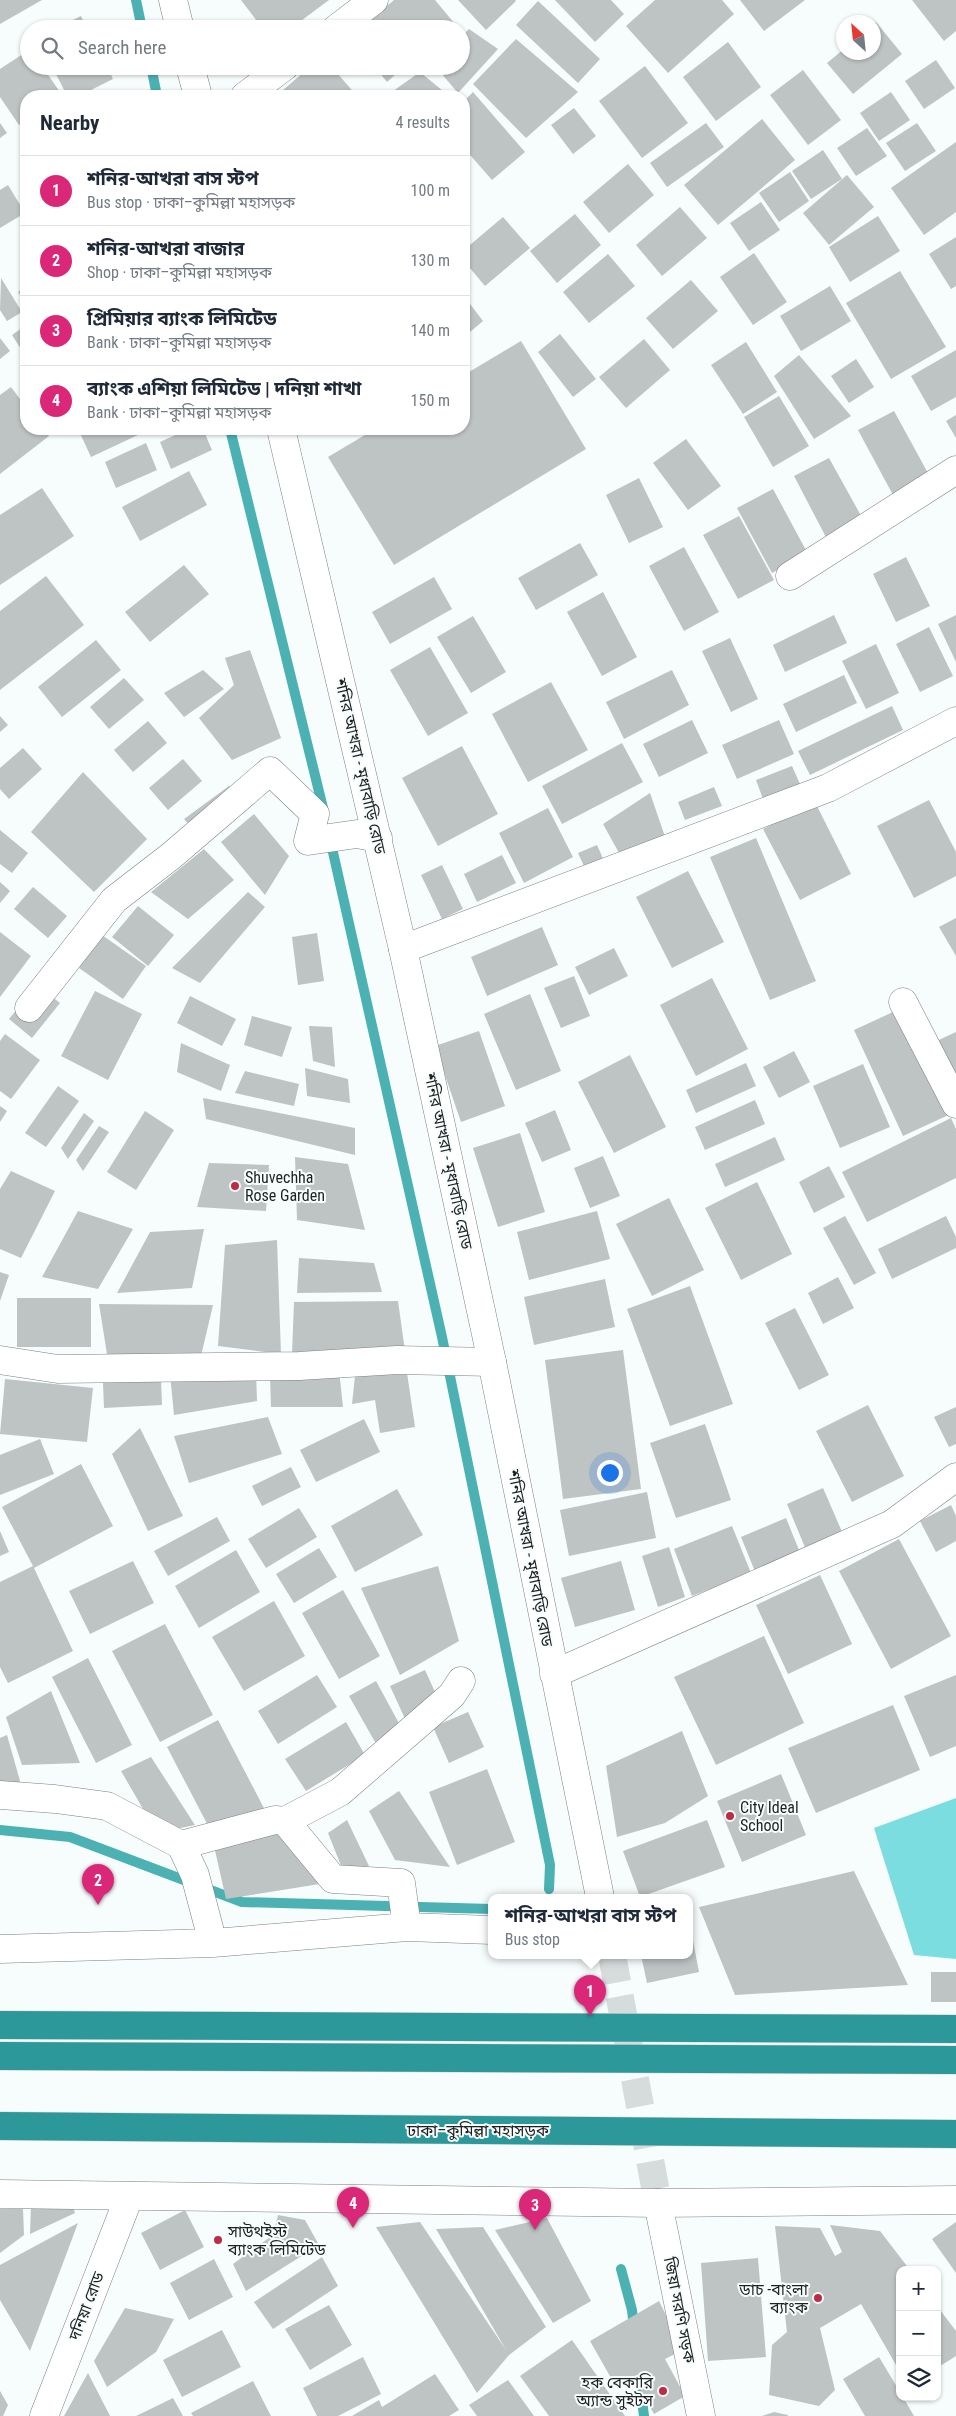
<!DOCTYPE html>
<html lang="en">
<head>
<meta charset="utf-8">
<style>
  body { margin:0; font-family:"Roboto Condensed","Noto Sans Bengali",sans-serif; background:#f6f6f7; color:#1f2937 }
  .controls { position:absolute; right:15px; bottom:15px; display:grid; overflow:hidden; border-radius:10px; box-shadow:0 1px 4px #0004 }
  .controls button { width:45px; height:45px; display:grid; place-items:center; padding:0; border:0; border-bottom:1px solid #e0e1e3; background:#fff; color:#1f2937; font:25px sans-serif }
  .compass { position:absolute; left:836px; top:15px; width:45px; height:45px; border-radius:50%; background:#fff; box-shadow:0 1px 4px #0004; rotate:333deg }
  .you { position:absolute; left:609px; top:1472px; width:18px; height:18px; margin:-12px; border:4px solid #fff; border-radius:50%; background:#1a73e8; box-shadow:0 0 0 8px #1a73e833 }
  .badge { display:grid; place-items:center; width:32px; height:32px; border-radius:50%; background:#db2777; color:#fff; font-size:16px; font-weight:700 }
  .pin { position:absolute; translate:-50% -41px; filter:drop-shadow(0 1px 2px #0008) }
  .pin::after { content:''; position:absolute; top:26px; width:18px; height:15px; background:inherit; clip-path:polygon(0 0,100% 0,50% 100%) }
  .popup { position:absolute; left:488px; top:1894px; width:205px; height:65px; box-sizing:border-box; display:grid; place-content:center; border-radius:10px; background:#fff; filter:drop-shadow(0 1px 4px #0005); font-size:16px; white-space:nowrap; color:#747a83 }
  .popup b { font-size:19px; color:#1f2937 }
  .popup::after { content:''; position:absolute; left:50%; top:100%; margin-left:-10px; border:10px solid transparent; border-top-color:#fff }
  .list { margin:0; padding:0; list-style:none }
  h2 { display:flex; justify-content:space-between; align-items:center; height:65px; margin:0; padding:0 20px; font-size:21px }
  h2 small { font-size:16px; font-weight:400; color:#747a83 }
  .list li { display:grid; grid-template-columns:32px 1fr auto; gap:15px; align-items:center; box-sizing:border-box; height:70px; padding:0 20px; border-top:1px solid #e0e1e3 }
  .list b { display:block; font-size:19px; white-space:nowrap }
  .list p { margin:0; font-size:16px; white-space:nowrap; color:#747a83 }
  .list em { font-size:16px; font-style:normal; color:#747a83 }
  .icon { flex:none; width:28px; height:28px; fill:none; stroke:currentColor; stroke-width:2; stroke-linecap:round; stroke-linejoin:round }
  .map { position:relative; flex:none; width:956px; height:2416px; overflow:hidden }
  .search { position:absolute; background:#fff; box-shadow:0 1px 4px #0004; left:20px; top:20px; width:450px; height:55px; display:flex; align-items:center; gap:12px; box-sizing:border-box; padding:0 18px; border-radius:28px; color:#747a83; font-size:19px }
  .panel { position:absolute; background:#fff; box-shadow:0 1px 4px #0004; left:20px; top:90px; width:450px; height:345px; border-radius:20px }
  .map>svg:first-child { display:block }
  .green { fill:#7bdddf }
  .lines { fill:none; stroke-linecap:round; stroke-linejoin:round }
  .stream { stroke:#4cb1b3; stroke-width:10 }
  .building { fill:#bec3c3 }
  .secondary-tunnel { stroke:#d6dbdb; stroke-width:28; stroke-dasharray:28 14; stroke-linecap:butt }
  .street-casing { stroke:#7c8080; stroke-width:29 }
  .secondary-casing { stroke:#7c8080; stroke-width:29 }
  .highway-casing { stroke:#d6d7d7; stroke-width:29 }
  .street { stroke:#fff; stroke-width:28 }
  .secondary { stroke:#fff; stroke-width:28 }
  .highway { stroke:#2c989a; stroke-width:28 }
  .poi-dot { fill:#bc2c45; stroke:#f7fcfc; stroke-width:2 }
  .labels { text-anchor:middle; stroke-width:4; stroke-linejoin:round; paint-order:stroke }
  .street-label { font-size:16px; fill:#1e2020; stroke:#f7fcfc }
  .poi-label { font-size:16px; fill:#1e2020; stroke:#f7fcfc; text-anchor:start }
</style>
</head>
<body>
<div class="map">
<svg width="956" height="2416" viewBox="0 0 956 2416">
  <rect width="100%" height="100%" fill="#f7fcfc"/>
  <!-- green -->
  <path class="green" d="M956,1798V1959L914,1955L874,1828Z"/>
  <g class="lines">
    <!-- stream -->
    <path class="stream" d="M136,0L142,29
      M151,66L157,96
      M230,429L324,812
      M330,839L442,1337L550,1865L549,1889
      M0,1830L70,1837L242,1902L491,1909
      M621,2269L632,2310L634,2328
      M639,2377L644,2416"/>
  </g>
  <!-- building -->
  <path class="building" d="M0,0H42L0,24Z
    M241,0H329L290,29H263Z
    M394,0H435L455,24L449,29H360Z
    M458,0H515L516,1L486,30Z
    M555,0H611L624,14L595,42Z
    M655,0H722L734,14L668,73L626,26Z
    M740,0H805L764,31Z
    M912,0H956V31L944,41Z
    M538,1L600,59L578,83L516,25Z
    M81,16L87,29H55Z
    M876,22L902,54L853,94L827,63L844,49V52H874V24Z
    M469,29L498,49L458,93L435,66H461V37Z
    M516,39L578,92L526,138L473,84Z
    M728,42L761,87L716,121L683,77Z
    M29,50V66H42L62,95L26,96V120L19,125L0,97V69Z
    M936,60L955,88L924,109L905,81Z
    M72,66H107L113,79L79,96H67L56,74Z
    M311,66H331L357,96H276Z
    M374,66H405L387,82Z
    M645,66L688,123L642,158L599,101Z
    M803,70L841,120L808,145L770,95Z
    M420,72L449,96H386Z
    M124,91L127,96H115Z
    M473,92L525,152L492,180L464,148V101Z
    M891,92L910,120L879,141L860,113Z
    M574,108L596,136L573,154L551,125Z
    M762,119L795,160L718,225L684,185Z
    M0,123L7,133L0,138Z
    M706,123L724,147L667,187L650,163Z
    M917,123L936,151L905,171L886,143Z
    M867,128L887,156L856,176L837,148Z
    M956,142V212L924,235L891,188Z
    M26,148V162L20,152Z
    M823,150L842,179L811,199L792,171Z
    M628,164L654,195L609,233L583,202Z
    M790,172L809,201L779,222L759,193Z
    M847,175L874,207L829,245L803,213Z
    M464,181L469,187L464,191Z
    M8,185L25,213L0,228V190Z
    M761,202L780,230L749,251L730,223Z
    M680,207L707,238L662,276L636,245Z
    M575,214L601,245L557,283L530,251Z
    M878,216L900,251L850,282L829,247Z
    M503,217L530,248L485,286L464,261V250Z
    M956,237V286L951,289L929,254Z
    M754,253L787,302L753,325L720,277Z
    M608,254L635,286L589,323L563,292Z
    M900,271L946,347L891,379L846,303Z
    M1,278L22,312L7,321L0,310Z
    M691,280L718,311L673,349L646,318Z
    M26,286V304L18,292Z
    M830,286L851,321L801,351L780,316Z
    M464,296L483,321L464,337Z
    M26,325V357L12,335Z
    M560,334L596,379L573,397L538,352Z
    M0,338L10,351L0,359Z
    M644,339L670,370L626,408L599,377Z
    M521,341L586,449L394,565L328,457L375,429H464V375Z
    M746,342L777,392L743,414L711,365Z
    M956,350V397L931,411L911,376Z
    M799,355L851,416L814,439L774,376Z
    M856,359L874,387L849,403L831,376Z
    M11,387L26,407V429H43L49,436L0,474V395Z
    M779,396L809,446L773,467L744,417Z
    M894,411L929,475L893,495L858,430Z
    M956,415V438L946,421Z
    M78,429H135L138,435L91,457Z
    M188,429H203L212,450L171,469L160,442Z
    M686,439L721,486L688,510L653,463Z
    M146,443L157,470L116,488L105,462Z
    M829,458L864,521L828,541L794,476Z
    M189,471L207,505L140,541L122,507Z
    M639,478L663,527L629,543L606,495Z
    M42,488L74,536L0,585V515Z
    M773,489L808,554L772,573L737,508Z
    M739,516L774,580L738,599L703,535Z
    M580,543L598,575L536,610L518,578Z
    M684,547L719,612L684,631L649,566Z
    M906,557L930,606L896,622L873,574Z
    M184,565L209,594L150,642L125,612Z
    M46,576L84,625L0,690V611Z
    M434,577L452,609L390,644L372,612Z
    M603,592L637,657L602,676L567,612Z
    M834,615L847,643L785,672L773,645Z
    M956,615V662L938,624Z
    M473,616L506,672L471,693L437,637Z
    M929,627L953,676L920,692L896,644Z
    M730,638L758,699L731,712L702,651Z
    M96,640L121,670L62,717L38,687Z
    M876,644L899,693L866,709L842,661Z
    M430,647L468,713L428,736L390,670Z
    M250,650L281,738L232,760L199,718L234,685L225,658Z
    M203,670L224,689L184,717L164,693Z
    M672,670L689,705L624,739L606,702Z
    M844,675L857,703L796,732L783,704Z
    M124,678L144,700L109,729L90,707Z
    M551,682L588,750L528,782L492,714Z
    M892,706L903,730L810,775L798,751Z
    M0,716L8,725L0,732Z
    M692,720L708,753L659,777L643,744Z
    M779,720L794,754L737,779L722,745Z
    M148,721L167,743L133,772L114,750Z
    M622,743L643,782L562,824L542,786Z
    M462,746L498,814L438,846L402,778Z
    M23,748L42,769L9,799L0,789V768Z
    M183,759L202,781L168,810L149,788Z
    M792,766L800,784L763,799L756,780Z
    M83,772L147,839L94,892L31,832Z
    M229,786L247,800L200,836L184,819Z
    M714,787L722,806L685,820L678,802Z
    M650,793L671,854L629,871L603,824Z
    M929,800L956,852V876L914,898L877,826Z
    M815,802L851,874L800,900L763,829Z
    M548,808L573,857L524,883L499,833Z
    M254,814L289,856L265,895L221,842Z
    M0,830L28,853L12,873L0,864Z
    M756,838L816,981L770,1000L710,857Z
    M597,845L613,881L594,888L578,853Z
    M204,849L234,880L188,919L151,892Z
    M502,855L516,883L477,902L464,874Z
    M442,865L463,909L442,919L421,875Z
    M688,871L724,942L672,968L636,897Z
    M0,882L10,891L0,903Z
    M33,887L67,916L48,938L14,909Z
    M248,892L265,907L200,983L172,968Z
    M138,906L174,935L148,966L112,937Z
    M956,918V956L939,927Z
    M542,927L558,965L487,996L471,957Z
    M0,932L31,956L0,997Z
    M317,933L324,981L298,985L292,937Z
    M102,935L146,966L123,999L79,968Z
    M614,948L628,976L589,995L575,967Z
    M574,976L590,1016L561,1028L544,988Z
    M712,978L748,1049L696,1076L660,1005Z
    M37,985L60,1003L32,1038L9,1019Z
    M95,991L142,1014L108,1080L61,1056Z
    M530,994L561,1071L516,1090L484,1014Z
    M190,996L236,1019L222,1046L177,1023Z
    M906,1006L955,1112L903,1136L854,1030Z
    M252,1016L292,1027L282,1057L244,1045Z
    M309,1026L332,1027L335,1067L313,1061Z
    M479,1031L505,1106L461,1122L435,1046Z
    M956,1032V1077L928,1045Z
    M5,1034L40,1060L11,1099L0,1091V1041Z
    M181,1043L230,1065L221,1091L177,1072Z
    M794,1051L810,1082L779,1098L763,1067Z
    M630,1055L666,1127L614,1153L578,1082Z
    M746,1063L756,1086L696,1113L686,1090Z
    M863,1064L890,1127L840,1148L813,1086Z
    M305,1068L348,1079L350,1103L307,1096Z
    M245,1071L299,1084L294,1106L235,1093Z
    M58,1086L79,1101L46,1147L25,1133Z
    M203,1098L355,1128V1155L206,1119Z
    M755,1100L765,1124L705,1150L695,1127Z
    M0,1106L7,1111L0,1122Z
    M555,1110L571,1150L542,1162L525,1123Z
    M145,1111L174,1130L136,1190L107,1172Z
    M84,1113L94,1121L68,1159L61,1148Z
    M951,1118L956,1129V1178L867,1222L842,1172Z
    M99,1126L109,1132L83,1171L76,1160Z
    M520,1133L545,1212L498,1227L473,1148Z
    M775,1137L785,1160L725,1187L715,1164Z
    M603,1156L620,1196L590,1208L574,1168Z
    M295,1157L348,1164L365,1230L297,1220Z
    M209,1163L269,1165L266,1211L197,1207Z
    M829,1166L845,1197L814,1213L799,1182Z
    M11,1171L55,1191L21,1258L0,1249V1189Z
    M757,1182L792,1254L741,1280L705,1208Z
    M669,1198L704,1270L652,1296L616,1224Z
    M78,1211L133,1229L98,1289L42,1277Z
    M597,1211L610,1259L529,1280L517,1232Z
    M845,1216L876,1273L854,1285L823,1228Z
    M946,1216L956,1237V1248L892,1279L878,1249Z
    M204,1229L192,1288L117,1293L150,1232Z
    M277,1240L281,1354L218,1346L225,1245Z
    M299,1258L374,1263L382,1292L297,1293Z
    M0,1272L9,1275L0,1301Z
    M838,1277L854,1308L823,1324L808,1293Z
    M605,1279L615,1327L534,1345L524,1297Z
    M690,1286L733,1404L670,1426L627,1309Z
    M17,1298H91V1347H17Z
    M398,1301L405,1351L292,1354L294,1302Z
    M99,1304L213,1305L201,1356L107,1354Z
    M795,1308L829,1375L799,1390L765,1323Z
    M623,1350L641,1489L563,1499L545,1360Z
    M339,1370L343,1407H271L270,1376Z
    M256,1371L257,1401L174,1415L170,1374Z
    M407,1373L415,1427L380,1433L375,1400L352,1404L355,1376Z
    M5,1379L93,1388L87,1442L0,1434Z
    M161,1380L162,1405L104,1408L103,1383Z
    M868,1405L904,1476L852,1502L816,1431Z
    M956,1407V1444L949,1447L934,1417Z
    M268,1417L282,1454L189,1483L174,1436Z
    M364,1419L380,1452L316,1482L300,1450Z
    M705,1424L731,1500L676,1518L650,1443Z
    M140,1428L183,1516L148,1531L112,1454Z
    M40,1439L54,1474L0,1495V1455Z
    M81,1464L113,1526L34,1568L73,1651L8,1683L0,1667V1582L33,1566L2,1507Z
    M291,1467L301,1487L262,1506L252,1486Z
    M823,1488L846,1541L809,1557L787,1504Z
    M397,1489L423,1535L355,1572L331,1526Z
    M647,1492L656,1538L569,1556L560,1510Z
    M951,1505L956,1516V1541L936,1552L920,1521Z
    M299,1508L317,1537L266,1568L248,1539Z
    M217,1517L230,1541L168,1576L154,1551Z
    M786,1518L801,1555L756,1574L741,1537Z
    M732,1526L751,1573L692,1596L674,1549Z
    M0,1531L9,1552L0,1556Z
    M899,1539L951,1636L891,1669L839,1571Z
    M669,1547L685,1597L658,1607L642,1556Z
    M319,1548L337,1577L294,1603L276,1574Z
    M236,1550L260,1592L199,1628L175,1586Z
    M133,1561L154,1603L90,1634L69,1591Z
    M621,1561L635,1610L575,1627L561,1578Z
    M438,1566L459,1641L400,1675L361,1588Z
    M820,1575L852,1644L788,1674L756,1605Z
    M343,1590L380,1656L339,1679L302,1613Z
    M274,1601L305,1656L244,1691L212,1637Z
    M165,1624L213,1715L160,1742L112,1651Z
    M764,1636L804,1723L716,1765L674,1677Z
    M88,1658L132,1745L96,1763L52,1677Z
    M425,1670L441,1705L406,1721L390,1686Z
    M317,1675L337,1707L278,1744L258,1711Z
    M956,1675V1746L930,1757L904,1696Z
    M376,1681L401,1727L375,1742L349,1696Z
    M51,1691L80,1763L22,1765L6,1717Z
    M893,1705L920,1770L816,1813L788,1748Z
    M468,1712L484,1747L449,1763L433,1727Z
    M218,1720L266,1812L215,1839L167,1747Z
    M346,1722L365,1755L306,1791L285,1759Z
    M682,1731L708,1796L665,1823L617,1837L606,1766Z
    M7,1735L22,1788L0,1789V1738Z
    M151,1757L195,1825L157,1833L121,1771Z
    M487,1769L515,1842L457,1865L429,1792Z
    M781,1774L806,1835L742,1862L717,1801Z
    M399,1791L450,1867L395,1860L369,1811Z
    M347,1820L369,1866L344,1873L328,1833Z
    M707,1820L725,1867L640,1897L623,1851Z
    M284,1829L326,1883L226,1899L214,1846Z
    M854,1871L908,1985L735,1995L699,1907Z
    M690,1925L699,1972L647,1983L641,1955H689Z
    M931,1972H956V2002H931Z
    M72,2204L75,2213L30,2234L31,2205Z
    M0,2209H23L24,2235L0,2253Z
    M185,2210L204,2247L160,2270L141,2233Z
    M278,2215L305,2220L319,2245L246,2291L233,2264L273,2235Z
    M547,2218L591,2301L553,2323L495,2230Z
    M420,2222L506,2350L436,2229L483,2227L546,2327L509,2355L477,2393L376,2227Z
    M956,2222V2273L932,2239Z
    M78,2223L30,2351L0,2300V2265Z
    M830,2225L880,2231L910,2270H900V2372L861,2304L820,2328L835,2390L819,2406L769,2395L772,2345L787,2332L775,2226L820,2228L835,2256L842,2252Z
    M322,2257L338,2286L273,2329L254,2302Z
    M758,2258L766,2357L708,2361L701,2263Z
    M214,2259L233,2297L189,2320L170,2283Z
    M659,2301L683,2350L665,2359L685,2396L654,2414L633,2376L615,2385L590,2341Z
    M329,2305L352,2345L310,2370L285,2329Z
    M937,2306L956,2331V2356L937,2368Z
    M125,2308L174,2319L156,2352L107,2387L94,2361Z
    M222,2330L241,2367L182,2397L163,2360Z
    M572,2340L625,2416H549L520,2376Z
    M363,2357L381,2394L338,2416H317L303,2388Z
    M879,2357L900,2392V2397H903L914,2416H865L843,2379Z
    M88,2373L110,2416H64Z
    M435,2374L459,2410L449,2416H352L379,2400L382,2407Z
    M508,2380L534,2416H477L469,2405Z
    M253,2381L271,2416H193L191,2413Z
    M0,2391L8,2405L3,2416H0Z
    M173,2398L183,2416H136Z
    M774,2412L788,2415V2416H762Z"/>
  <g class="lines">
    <!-- secondary-tunnel -->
    <path class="secondary-tunnel" d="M612,1955L658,2203"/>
    <!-- street casing -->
    <g class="street-casing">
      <path id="street" d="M336,29L374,0
        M245,96L285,66
        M790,576L956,470
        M403,949L828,788L956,721
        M903,1002L956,1104
        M29,1008L114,900L171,856L270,771L315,814L308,841L357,834L378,838
        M0,1360L58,1369L299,1366L397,1360L492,1362
        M554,1674L892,1524L956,1477
        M0,1795L55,1799L107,1806L181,1845L195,1875L213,1943L0,1949
        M285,1821L340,1792L452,1695L461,1681
        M181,1845L275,1820L285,1821L333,1879L401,1883L407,1927
        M213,1943L407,1927L491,1930
        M0,2194L658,2203L956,2200
        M44,2416L129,2197"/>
    </g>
    <!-- secondary casing -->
    <g class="secondary-casing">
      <path id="secondary" d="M173,0L180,29
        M190,66L198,96
        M281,429L403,949L492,1362L600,1897
        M658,2203L701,2416"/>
    </g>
    <!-- highway casing -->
    <g class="highway-casing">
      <path id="highway" d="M0,2025L956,2029
        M0,2056L956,2060
        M0,2126L956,2134"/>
    </g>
    <!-- street -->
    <use href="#street" class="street"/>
    <!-- secondary -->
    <use href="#secondary" class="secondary"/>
    <!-- highway -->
    <use href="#highway" class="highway"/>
  </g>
  <!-- markers -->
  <g class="poi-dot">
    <circle cx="235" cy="1186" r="5"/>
    <circle cx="730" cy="1816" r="5"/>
    <circle cx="218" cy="2240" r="5"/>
    <circle cx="818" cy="2298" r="5"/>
    <circle cx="663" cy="2391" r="5"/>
  </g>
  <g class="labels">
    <!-- street labels -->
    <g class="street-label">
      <text transform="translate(361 766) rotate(77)" y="6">শনির আখরা - মৃধাবাড়ি রোড</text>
      <text transform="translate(449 1161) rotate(78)" y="6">শনির আখরা - মৃধাবাড়ি রোড</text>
      <text transform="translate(531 1558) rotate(79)" y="6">শনির আখরা - মৃধাবাড়ি রোড</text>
      <text x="478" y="2136">ঢাকা–কুমিল্লা মহাসড়ক</text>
      <text transform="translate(86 2306) rotate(-69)" y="6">দনিয়া রোড</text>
      <text transform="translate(680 2310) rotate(79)" y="6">জিয়া সরণি সড়ক</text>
    </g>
    <!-- poi labels -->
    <g class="poi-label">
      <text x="245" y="1183">Shuvechha<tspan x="245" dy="18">Rose Garden</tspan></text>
      <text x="740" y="1813">City Ideal<tspan x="740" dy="18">School</tspan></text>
      <text x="228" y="2237">সাউথইস্ট<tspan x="228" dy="18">ব্যাংক লিমিটেড</tspan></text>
      <text x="808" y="2295" text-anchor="end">ডাচ -বাংলা<tspan x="808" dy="18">ব্যাংক</tspan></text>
      <text x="653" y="2388" text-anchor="end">হক বেকারি<tspan x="653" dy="18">অ্যান্ড সুইটস</tspan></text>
    </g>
  </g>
</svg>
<div class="controls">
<button>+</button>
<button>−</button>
<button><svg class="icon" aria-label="layers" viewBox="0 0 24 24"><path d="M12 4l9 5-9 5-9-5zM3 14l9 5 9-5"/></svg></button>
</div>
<svg class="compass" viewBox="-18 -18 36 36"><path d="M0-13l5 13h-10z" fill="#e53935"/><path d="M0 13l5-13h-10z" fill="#747a83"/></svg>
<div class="you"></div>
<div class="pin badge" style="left:590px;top:2016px">1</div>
<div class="popup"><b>শনির-আখরা বাস স্টপ</b>Bus stop</div>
<div class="pin badge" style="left:98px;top:1905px">2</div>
<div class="pin badge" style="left:535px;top:2230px">3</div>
<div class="pin badge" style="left:353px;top:2228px">4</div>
<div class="search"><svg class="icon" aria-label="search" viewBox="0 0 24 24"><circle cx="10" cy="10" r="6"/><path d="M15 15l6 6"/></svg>Search here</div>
<section class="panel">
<h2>Nearby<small>4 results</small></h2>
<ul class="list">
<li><span class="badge">1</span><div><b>শনির-আখরা বাস স্টপ</b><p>Bus stop · ঢাকা–কুমিল্লা মহাসড়ক</p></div><em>100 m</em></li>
<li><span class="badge">2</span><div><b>শনির-আখরা বাজার</b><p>Shop · ঢাকা–কুমিল্লা মহাসড়ক</p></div><em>130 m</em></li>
<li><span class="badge">3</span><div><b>প্রিমিয়ার ব্যাংক লিমিটেড</b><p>Bank · ঢাকা–কুমিল্লা মহাসড়ক</p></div><em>140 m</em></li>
<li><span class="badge">4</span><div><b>ব্যাংক এশিয়া লিমিটেড | দনিয়া শাখা</b><p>Bank · ঢাকা–কুমিল্লা মহাসড়ক</p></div><em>150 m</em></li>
</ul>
</section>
</div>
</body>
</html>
